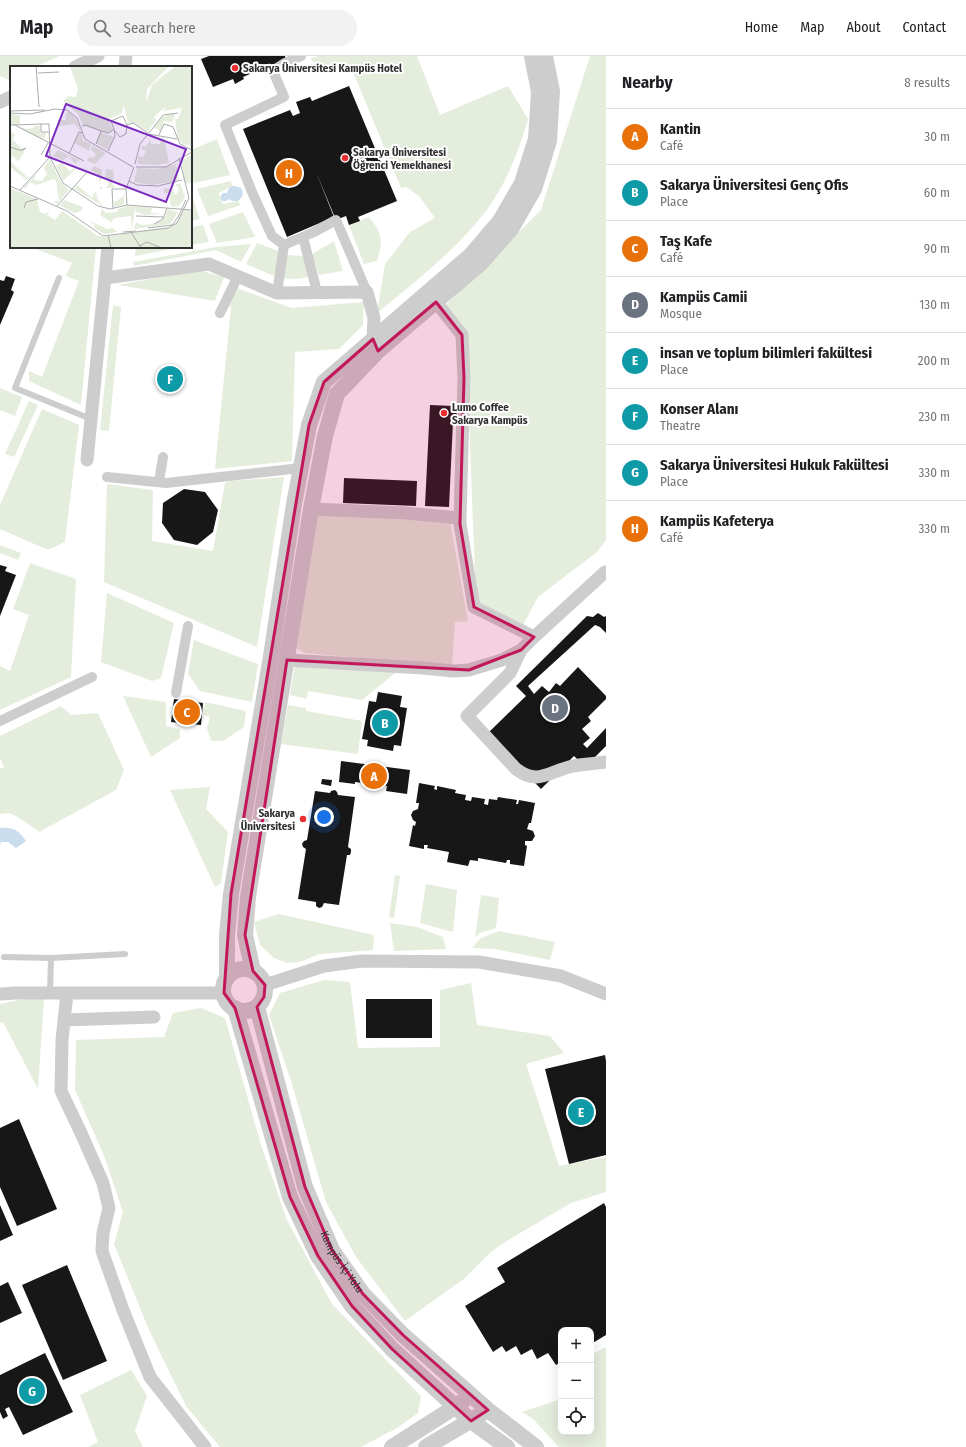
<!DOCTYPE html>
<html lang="en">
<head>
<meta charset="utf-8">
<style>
  body { margin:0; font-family:"Fira Sans Condensed",sans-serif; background:#f2f2f2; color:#202124 }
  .controls { position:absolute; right:12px; bottom:12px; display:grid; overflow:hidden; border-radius:8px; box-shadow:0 4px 16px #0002 }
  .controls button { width:36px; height:36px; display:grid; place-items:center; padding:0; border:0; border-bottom:1px solid #e0e0e0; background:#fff; color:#202124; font:20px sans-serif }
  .you { position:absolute; left:324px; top:761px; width:14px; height:14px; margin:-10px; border:3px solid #fff; border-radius:50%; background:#1a73e8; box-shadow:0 0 0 6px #1a73e833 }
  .badge { display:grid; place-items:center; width:26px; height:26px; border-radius:50%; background:#ec2d2f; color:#fff; font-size:13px; font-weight:700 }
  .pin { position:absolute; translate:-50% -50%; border:2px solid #fff; box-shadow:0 1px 4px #0006 }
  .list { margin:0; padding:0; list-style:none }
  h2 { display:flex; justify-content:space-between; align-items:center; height:52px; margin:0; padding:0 16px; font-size:17px }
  h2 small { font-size:13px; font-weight:400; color:#757577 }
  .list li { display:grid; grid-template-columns:26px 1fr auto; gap:12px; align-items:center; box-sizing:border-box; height:56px; padding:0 16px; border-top:1px solid #e0e0e0 }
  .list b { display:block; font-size:15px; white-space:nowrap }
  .list p { margin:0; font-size:13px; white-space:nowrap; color:#757577 }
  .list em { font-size:13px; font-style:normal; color:#757577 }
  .icon { flex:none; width:22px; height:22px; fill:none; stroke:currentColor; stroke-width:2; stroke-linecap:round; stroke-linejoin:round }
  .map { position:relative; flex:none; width:606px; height:1391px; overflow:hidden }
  header { display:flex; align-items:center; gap:24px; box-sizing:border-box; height:56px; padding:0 20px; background:#fff; border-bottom:1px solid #e0e0e0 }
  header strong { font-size:19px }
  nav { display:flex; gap:22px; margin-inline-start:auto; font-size:14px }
  .search { width:280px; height:36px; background:#f2f2f2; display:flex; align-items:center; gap:10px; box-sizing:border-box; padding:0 14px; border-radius:22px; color:#757577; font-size:15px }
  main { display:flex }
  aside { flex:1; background:#fff }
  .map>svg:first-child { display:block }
  .green { fill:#e5eddd }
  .water { fill:#c9ddee }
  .building { fill:#171717 }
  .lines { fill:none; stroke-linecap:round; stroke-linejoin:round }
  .service { stroke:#cdcdcd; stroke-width:6 }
  .pedestrian { stroke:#cdcdcd; stroke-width:10 }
  .minor { stroke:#cdcdcd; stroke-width:13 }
  .tertiary { stroke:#cdcdcd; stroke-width:16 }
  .marked { fill:#c2185b; fill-opacity:0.2; stroke:#c2185b; stroke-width:3; stroke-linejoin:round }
  .poi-dot { fill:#ec2d2f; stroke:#fff; stroke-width:1.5 }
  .labels { text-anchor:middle; stroke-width:4; stroke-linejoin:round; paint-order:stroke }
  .poi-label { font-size:11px; font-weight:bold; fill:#303030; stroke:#fff; text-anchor:start }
  .street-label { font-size:11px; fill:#303030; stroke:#fff }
  .inset-road { fill:none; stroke:#acacac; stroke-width:1 }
  .view { fill:#7b2cbf; fill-opacity:0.15; stroke:#7b2cbf; stroke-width:2 }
  .inset-edge { fill:none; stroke:#303030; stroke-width:2 }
</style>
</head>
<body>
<header>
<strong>Map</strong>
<div class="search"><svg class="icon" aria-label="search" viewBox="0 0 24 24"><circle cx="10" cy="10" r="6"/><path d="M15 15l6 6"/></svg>Search here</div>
<nav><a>Home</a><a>Map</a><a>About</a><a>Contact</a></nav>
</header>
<main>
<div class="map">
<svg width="606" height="1391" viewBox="0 0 606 1391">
  <rect width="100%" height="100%" fill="#fff"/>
  <!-- green -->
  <path class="green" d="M0,0H59L36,11H11V23L9,24L0,20Z
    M318,0H417L440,59L508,30L528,63C519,95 506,128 486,155C455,195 415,226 377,257L385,208L410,176L435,162L419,140L406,131L401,132L351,11L328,18L310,3Z
    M590,0H606V484L597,496L538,541L522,571L476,545L466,286L444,251L541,154Z
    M217,83L230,119L194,127L191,116V94Z
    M231,125L232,130L219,137L223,148L238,145L241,149L208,160L197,133Z
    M191,137L200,163L191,165Z
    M243,156L255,181L217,187L209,168Z
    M369,161C383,179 383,184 377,205L364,208L349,169Z
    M203,169L209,186L191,189V171Z
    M334,185L343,215L319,219L312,198Z
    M257,187L281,196L274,220L246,208Z
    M251,188L241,206L216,194L134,210L133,206L216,191Z
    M31,191H96L81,349L29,325V315L42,321L79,225L66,220L72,207Z
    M136,191H182L135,200Z
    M287,199L306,200L309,221L296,223L281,222Z
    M198,214L224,221L215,245L118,229Z
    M234,231L292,252L364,246L363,269L339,293L295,296L292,405L215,413L231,251L225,249Z
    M113,249L121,251L109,375L100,374Z
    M0,332L22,341L15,360L0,354Z
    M29,345L38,349L14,401L5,398Z
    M42,353L79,369L65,486L48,494L0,473V449Z
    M284,421L257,591L104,526L107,428L153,434L152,485L213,495L225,427L230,425Z
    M317,459L450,466L468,565L455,566L452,610L305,597L294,590Z
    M0,489L21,497L18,504L0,497Z
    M30,507L76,523L71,621L0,654V610L10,615L29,559L13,553Z
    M107,537L174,567L161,622L152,625L101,606Z
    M194,584L258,608L252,646L200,635L188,618Z
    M295,607L399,614L362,644L308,635L307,643L290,639Z
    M123,640L166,646V670L180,673V682L151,701Z
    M205,646L246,655L244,671L223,685H211L207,672L210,661L204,659Z
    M288,649L306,652V655L362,665L358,698L281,688Z
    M61,650L71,659L98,657L124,714L116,734L39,776L24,765L10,757L0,758V713L4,711L0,702V680Z
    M210,731L206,753L228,776L221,827L215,831L170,734Z
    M395,819L400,820L394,862L389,861Z
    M426,828L457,834L453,876L420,867Z
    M481,839L499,842L496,872L480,877L475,881Z
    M279,858L374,879L373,894L319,898L300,906L287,907L274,902L260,889L254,866Z
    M390,867L417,871L443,881L446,893L394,895Z
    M499,875L555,886L550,904L494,893L472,892L481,882Z
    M324,924L350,926L358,992L440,991V934L471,927L477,969L550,980L564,997L526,1008L559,1110L606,1101V1136L571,1147L510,1183L492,1195L465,1222L405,1265L356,1201L326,1146L291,1025L269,959L280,937Z
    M28,942H44L38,1033L3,966L0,967V948Z
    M201,952L225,962L261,1089L287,1164L332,1248L421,1340L418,1357L397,1372L361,1391H220L186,1350L149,1274L114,1188L123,1156L105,1102L75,1034L76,984L164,981L173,957Z
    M606,1291V1391H559L533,1363L522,1356L561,1343V1376H591V1299Z
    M131,1314L147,1340L135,1375L143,1391H88L98,1386L80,1339Z"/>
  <!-- water -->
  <path class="water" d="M232,130H235L241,132C244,137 243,141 238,145H232L229,143L226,145H223L221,143V139L223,137H227L229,132Z
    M0,772C14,771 18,774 26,785L16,792L8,786H1L0,789Z"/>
  <!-- building -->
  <path class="building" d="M209,0H285L286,3L243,21L244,23L235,28L233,23L213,31L201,3Z
    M349,30L397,145L358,161L360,165L349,169L346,160L336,164L316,116L334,161L287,181L243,73L290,54L293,60L300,57L296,46L310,41L312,45Z
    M6,220L15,223L11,234L14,236L0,269V224L4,225Z
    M430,349L454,350L463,365H453L449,451L425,450Z
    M344,422L417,425L416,450L343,447Z
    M184,433L205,436L218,454L213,476L197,489L174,484L162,467L163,447Z
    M0,509L7,511L5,515L16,519L0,560Z
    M598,557L604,561L606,560V577L600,571L595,569L528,630L534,638L542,630L549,636L556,627L560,630L578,611L606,640V643L588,661L591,665L582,673L590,682L583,688L587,692L606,672V690L585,711L574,700L541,733L487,678L526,640L516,630L587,560L593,561Z
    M378,636L402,640L400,651L407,652L401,690L394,689L393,695L367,690L368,684L362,683L369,645L376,646Z
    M174,643L203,647L201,669L171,666Z
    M341,705L410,714L407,738L386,735L387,730L355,726V728L339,726Z
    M322,723L332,724L331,730L321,728Z
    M419,727L435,730L434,733L437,734V730L456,734L455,737L466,739L465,744L471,745L472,741L485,743L484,748L488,749L489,743L497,744L498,741L517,744L516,748H518L519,744L535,747L531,767H529L527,773L533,775L535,780L532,785H525V789L527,790L524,810L510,808V804H507L506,807L478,802V805L470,804L468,810L447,806L449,796L427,792L428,789H424V793L409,790L413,769L415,770L416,766L413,764L411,759L413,755L418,753L419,747H416Z
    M335,734L337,736L338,739L355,741L348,791L351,793V796L350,799H347L339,849L324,847L322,851L319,852L316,850V846L298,843L306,793L303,791L302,788L304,785L307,784L315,735L330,737L331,735Z
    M366,943H432V982H366Z
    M605,999L606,1005V1099L569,1108L545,1013Z
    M19,1063L57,1153L17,1170L0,1131V1072Z
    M604,1147L606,1151V1279L591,1288V1274H561V1306L556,1309L548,1297L537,1303L532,1293L521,1299L516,1290L506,1296L502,1290L493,1296L465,1250L505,1226L497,1212Z
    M0,1149L13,1179L0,1185Z
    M67,1209L107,1305L63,1324L22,1229Z
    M8,1226L22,1257L0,1267V1230Z
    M45,1297L73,1356L23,1379L9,1351L5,1353L8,1360L3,1363L0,1356V1319Z"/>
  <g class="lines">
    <!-- service -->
    <path class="service" d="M59,222L15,332L91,363
      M4,901L51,902L125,898
      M50,937L51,902"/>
    <!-- pedestrian -->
    <path class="pedestrian" d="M301,0L285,7L273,15L284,41L225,69L252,136L272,180L284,189L314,176L336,164L367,236
      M303,181L317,236
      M277,237L284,189
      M220,257L238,220
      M107,421L166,427L301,412
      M159,426L163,401
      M176,637L188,570
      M0,665L92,621"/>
    <!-- minor -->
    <path class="minor" d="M75,11L98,0
      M125,11L126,0
      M0,46L11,41
      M105,222L209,208L277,237L367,236L374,262L373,283L375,288
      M436,246L462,279L464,322L460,462
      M87,404L108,191
      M534,581L605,516L606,517
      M521,594L510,617L467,660L516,713C537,729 547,717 569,711C580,708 594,708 606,706
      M287,604L423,612L453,615L469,614L502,604L521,594L534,581L474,551L460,468V462L405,457L311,453
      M265,929L324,910L362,905L479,906L561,920L606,938
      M67,937L62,984L61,1035L81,1077L103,1127L109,1152L103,1177L102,1195L123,1254L150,1321L205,1391
      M0,938L16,937H224
      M64,964L154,961"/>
    <!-- tertiary -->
    <g class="tertiary">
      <circle cx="244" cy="934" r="21"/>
      <path d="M253,915L245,879L248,841L311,453L325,380L337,338L378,295L480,208L511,173L534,133L549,85L552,35L545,0"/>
      <path d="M227,922V879L231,838L271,600L294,448L309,369L324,326L471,199L500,165L522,127L536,83L539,36L532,0"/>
      <path id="s1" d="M257,951L305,1131L332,1194L363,1238L403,1279L488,1354L536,1391"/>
      <path d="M235,952L290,1141L318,1200L352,1250L392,1293L471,1365L507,1391"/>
      <path d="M392,1391L455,1351L463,1345"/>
      <path d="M426,1391L480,1359"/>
    </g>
  </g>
  <!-- marked area -->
  <path class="marked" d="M436,246L462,279L464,322L460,468L474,551L534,581L521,594L469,614L287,604L245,879L253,915L265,929L264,941L257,951L305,1131L332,1194L363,1238L403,1279L488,1354L471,1365L392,1293L352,1250L318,1200L290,1141L235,952L224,937L231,838L309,369L324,326L373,283L378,295Z"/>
  <!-- markers -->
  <g class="poi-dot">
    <circle cx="235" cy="12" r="4"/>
    <circle cx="345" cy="102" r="4"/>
    <circle cx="444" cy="357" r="4"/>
    <circle cx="303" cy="763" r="4"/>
  </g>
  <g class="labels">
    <!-- poi labels -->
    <g class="poi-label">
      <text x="243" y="16">Sakarya Üniversitesi Kampüs Hotel</text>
      <text x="353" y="100">Sakarya Üniversitesi<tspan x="353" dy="13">Öğrenci Yemekhanesi</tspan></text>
      <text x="452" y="355">Lumo Coffee<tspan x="452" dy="13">Sakarya Kampüs</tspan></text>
      <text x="295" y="761" text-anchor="end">Sakarya<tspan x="295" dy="13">Üniversitesi</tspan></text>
    </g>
    <!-- street labels -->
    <g class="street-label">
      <text dy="4" stroke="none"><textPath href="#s1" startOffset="270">Kampüs İçi Yolu</textPath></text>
    </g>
  </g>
  <!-- overview -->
  <g transform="translate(10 10)">
    <rect width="182" height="182" fill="#fff"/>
    <path d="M60,0H159L137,23L136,37L142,19L154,9L166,0H182V80L173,78L168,73L165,53H168L172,42L153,45L157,40L150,45L144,51L146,54L138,65L123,57H118L114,40L111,48L98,53L103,64L99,67L73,60L68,48L53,35L58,30L66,31L68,23ZM59,46L66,53L71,66L65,58L49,60L47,63L48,54H56V47ZM163,47L165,49L162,56L154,55L150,67L148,63L143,62L152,51ZM0,48L10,49V59H0ZM24,60H30V67H36L34,74L6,61L16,63L23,62ZM0,64L5,70L2,73L15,86L8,95L3,90L0,93ZM70,66L73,70L72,74L81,78L79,85L64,77ZM91,66L104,71L97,84L86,77ZM152,71H154L159,97L146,99L128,98V90L133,91L136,85L131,83L132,80L135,81L141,74V78H150ZM82,79L96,87L85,98L77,95L79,91L83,92L86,88L81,84ZM48,84L69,94L65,98L59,90L53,94L42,90ZM182,88V117H175L171,96ZM40,93L50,115L59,124L47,138L44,135H49L46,114L43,113L27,119L20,116L15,123L14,121L26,108L24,114L32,115L37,108L34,102ZM0,95L17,111L20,110L17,114L0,101ZM52,97L60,105L68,100L53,115L46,100ZM166,98L169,113L167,115L142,119L124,116L127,102L146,103ZM84,100L92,104L90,120L93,123H90L89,109L81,104ZM96,103L103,104L104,112L101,115L105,122H95L98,120V113H95ZM170,117L175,131L169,140L161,141L159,127H154V122L163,123L164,128H167L169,121L163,120ZM67,119L82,132L86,125L87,132L93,140L64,123ZM0,122L27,133L30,146L35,148L40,145L37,149L45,154L52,145L88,170L94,171L164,160L174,144H178L182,146V182H0ZM114,125V138L104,141V136L113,131ZM54,134L73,141L71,145L64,147L50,139ZM117,140L151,142H142L141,147L153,148L135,149L126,146L125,142L122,164L121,150L104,152L101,156L90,149L92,143L96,147L107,146L108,143ZM158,143L168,146L160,158L124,163L126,156L131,159L144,158L154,153ZM78,154L97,163L103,162L107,166L94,168L84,162L85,159Z" fill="#e5eddd"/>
    <path class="inset-road" d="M26,0L29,41M28,7L49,6M0,45L35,44M0,47L20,48L45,43L57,44L67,52L75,73L123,101M0,59H5L74,95M5,59L31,58M72,60L76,59L91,65M104,63L101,55L113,50L117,59M105,65L110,71L116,68L117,59L123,57L138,67M39,66H31V58H39L40,91L53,117L88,140L100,143L117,139L182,144M139,67L153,49L168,47M149,69L154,58L163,61L170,78L182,84M86,78L91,65L99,67L104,63L105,70L98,85M0,81L9,84H13L16,82L11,84M59,88L69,66L73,67M31,89L38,77M125,98L130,78L138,68L167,73M126,101H156L182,86M119,115L127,119L148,120L172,114M0,120L57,145L93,170L158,162L167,157L179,132L169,92M10,124L40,91M117,139L116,123L124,101M47,140L77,106M14,142L16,136L28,133M103,143L102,123H116M126,150L154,151M144,158L153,153L157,142M138,162L162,159L168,151L176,134M113,166L126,165M121,166L131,182M98,169L101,182M130,180L137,176L152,182"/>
    <path class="view" d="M56,38L176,83L156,136L36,90Z"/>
    <rect width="182" height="182" class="inset-edge"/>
  </g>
</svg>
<div class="controls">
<button>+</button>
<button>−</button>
<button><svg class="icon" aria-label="locate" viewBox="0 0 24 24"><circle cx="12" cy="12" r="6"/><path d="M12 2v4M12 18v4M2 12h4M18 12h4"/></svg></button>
</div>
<div class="you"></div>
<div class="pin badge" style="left:374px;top:720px;background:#e8710a">A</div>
<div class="pin badge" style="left:385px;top:667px;background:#0f9aa8">B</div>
<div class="pin badge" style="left:187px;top:656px;background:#e8710a">C</div>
<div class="pin badge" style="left:555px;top:652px;background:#6b7280">D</div>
<div class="pin badge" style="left:581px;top:1056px;background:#0f9aa8">E</div>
<div class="pin badge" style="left:170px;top:323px;background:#0f9aa8">F</div>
<div class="pin badge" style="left:32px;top:1335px;background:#0f9aa8">G</div>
<div class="pin badge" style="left:289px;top:117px;background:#e8710a">H</div>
</div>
<aside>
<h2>Nearby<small>8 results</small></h2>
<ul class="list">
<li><span class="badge" style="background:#e8710a">A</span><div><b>Kantin</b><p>Café</p></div><em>30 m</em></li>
<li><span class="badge" style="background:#0f9aa8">B</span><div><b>Sakarya Üniversitesi Genç Ofis</b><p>Place</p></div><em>60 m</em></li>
<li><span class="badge" style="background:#e8710a">C</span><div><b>Taş Kafe</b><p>Café</p></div><em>90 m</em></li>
<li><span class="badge" style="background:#6b7280">D</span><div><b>Kampüs Camii</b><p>Mosque</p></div><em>130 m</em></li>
<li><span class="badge" style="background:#0f9aa8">E</span><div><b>insan ve toplum bilimleri fakültesi</b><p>Place</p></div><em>200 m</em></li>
<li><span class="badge" style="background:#0f9aa8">F</span><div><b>Konser Alanı</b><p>Theatre</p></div><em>230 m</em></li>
<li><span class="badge" style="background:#0f9aa8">G</span><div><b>Sakarya Üniversitesi Hukuk Fakültesi</b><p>Place</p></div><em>330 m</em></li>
<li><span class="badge" style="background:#e8710a">H</span><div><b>Kampüs Kafeterya</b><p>Café</p></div><em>330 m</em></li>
</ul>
</aside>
</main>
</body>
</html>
